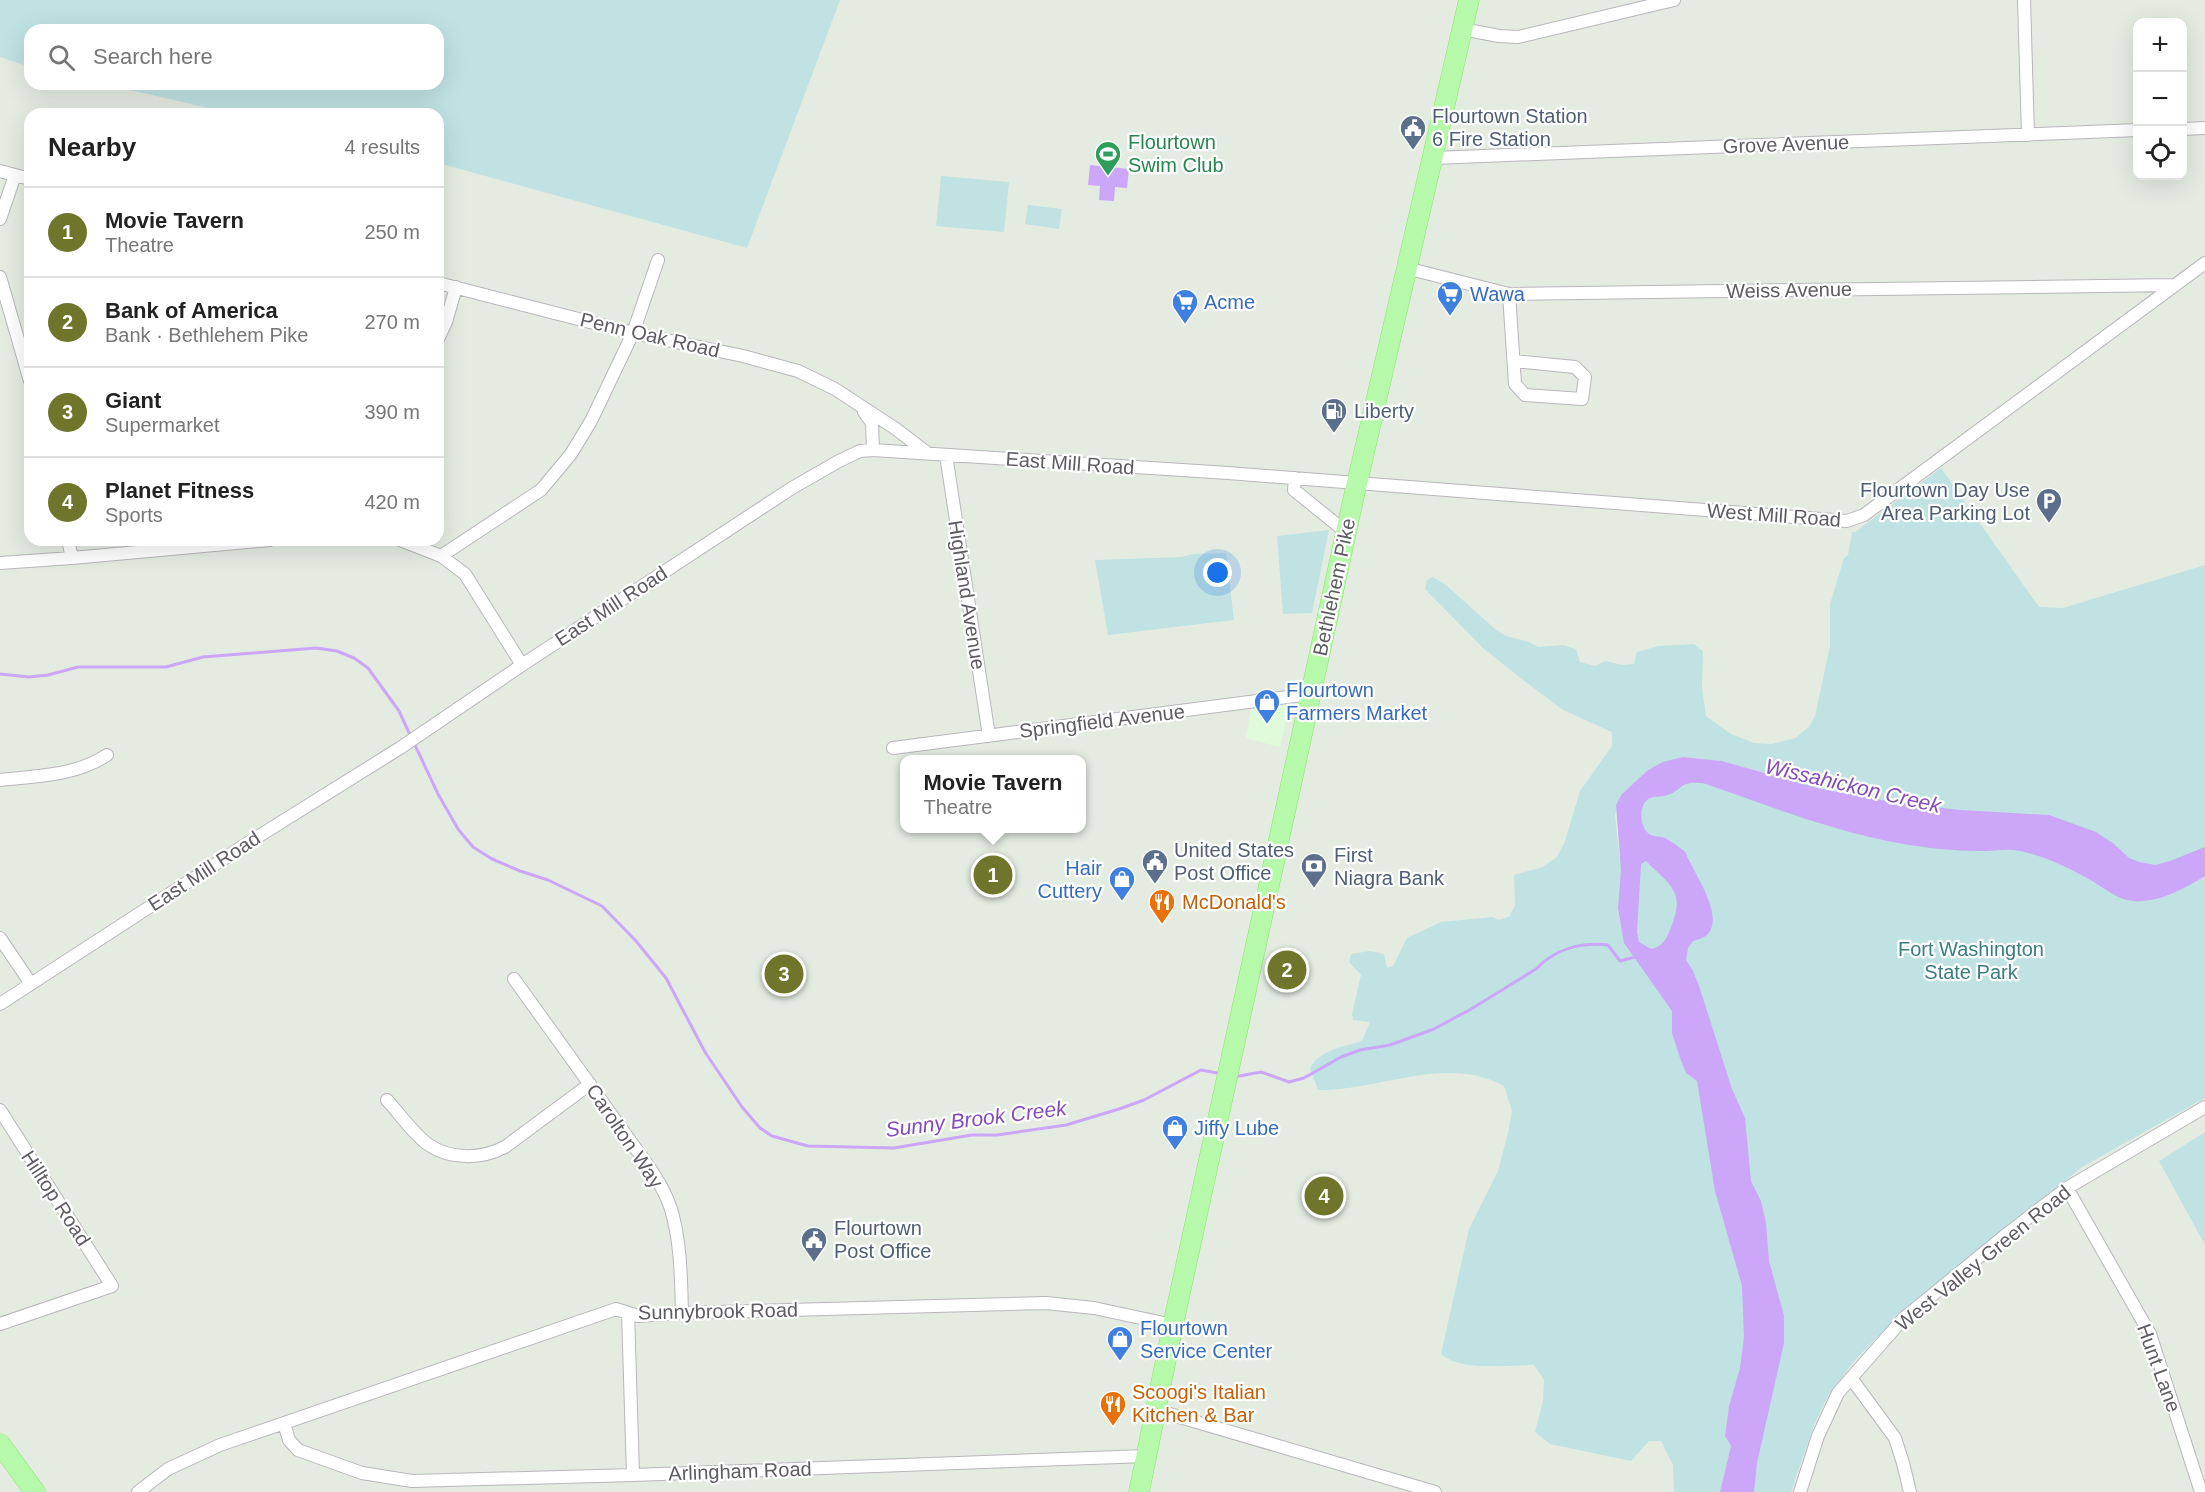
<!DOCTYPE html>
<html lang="en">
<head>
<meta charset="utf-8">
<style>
  body { margin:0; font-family:Helvetica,sans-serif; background:#f2f2f2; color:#222 }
  .controls { position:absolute; right:18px; top:18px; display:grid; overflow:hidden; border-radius:12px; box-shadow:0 6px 24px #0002 }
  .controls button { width:54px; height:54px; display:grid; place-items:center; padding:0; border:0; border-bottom:2px solid #e0e0e0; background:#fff; color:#222; font:30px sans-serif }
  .you { position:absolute; left:1218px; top:573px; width:21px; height:21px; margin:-15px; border:4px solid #fff; border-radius:50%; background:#1a73e8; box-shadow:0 0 0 9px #1a73e833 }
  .badge { display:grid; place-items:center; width:39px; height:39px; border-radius:50%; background:#6f762c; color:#fff; font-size:20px; font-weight:700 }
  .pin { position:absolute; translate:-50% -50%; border:3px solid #fff; box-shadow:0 2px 6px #0006 }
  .popup { position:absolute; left:900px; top:755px; width:186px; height:78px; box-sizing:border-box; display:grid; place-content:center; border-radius:12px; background:#fff; filter:drop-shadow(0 2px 4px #0005); font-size:20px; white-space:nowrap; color:#767676 }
  .popup b { font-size:22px; color:#222 }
  .popup::after { content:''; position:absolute; left:50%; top:100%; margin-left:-12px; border:12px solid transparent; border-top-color:#fff }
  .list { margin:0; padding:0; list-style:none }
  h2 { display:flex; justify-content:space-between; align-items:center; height:78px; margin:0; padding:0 24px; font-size:26px }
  h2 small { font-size:20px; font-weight:400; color:#767676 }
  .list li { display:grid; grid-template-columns:39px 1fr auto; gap:18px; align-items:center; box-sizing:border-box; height:90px; padding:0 24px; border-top:2px solid #e0e0e0 }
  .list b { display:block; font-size:22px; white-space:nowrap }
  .list p { margin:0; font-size:20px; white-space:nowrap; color:#767676 }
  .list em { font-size:20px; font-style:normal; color:#767676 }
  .icon { flex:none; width:33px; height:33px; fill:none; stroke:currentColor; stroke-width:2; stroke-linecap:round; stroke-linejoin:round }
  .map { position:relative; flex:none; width:2205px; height:1492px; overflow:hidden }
  .search { position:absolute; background:#fff; box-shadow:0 6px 24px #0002; left:24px; top:24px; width:420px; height:66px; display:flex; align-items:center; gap:15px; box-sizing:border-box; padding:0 21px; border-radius:18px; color:#767676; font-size:22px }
  .panel { position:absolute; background:#fff; box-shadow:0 6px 24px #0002; left:24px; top:108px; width:420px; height:438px; border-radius:18px }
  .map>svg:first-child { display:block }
  .commercial { fill:#e0fbd9 }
  .green { fill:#c0e2e2; fill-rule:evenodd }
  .water { fill:#cba6f9; fill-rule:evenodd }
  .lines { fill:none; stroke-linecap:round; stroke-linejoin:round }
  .stream { stroke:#cba6f9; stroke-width:3 }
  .street-casing { stroke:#b9b5bc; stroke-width:14 }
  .primary-casing { stroke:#85e761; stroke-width:21 }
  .street { stroke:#fff; stroke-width:12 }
  .primary { stroke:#b7f9ab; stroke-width:20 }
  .labels { text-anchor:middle; stroke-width:4.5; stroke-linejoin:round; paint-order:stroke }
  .service-label { font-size:20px; fill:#4e5e75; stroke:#fff; text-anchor:start }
  .leisure-label { font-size:20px; fill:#27864d; stroke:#fff; text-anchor:start }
  .street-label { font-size:20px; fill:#5f5b62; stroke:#fff }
  .shop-label { font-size:20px; fill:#366cbe; stroke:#fff; text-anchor:start }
  .food-label { font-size:20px; fill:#c56008; stroke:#fff; text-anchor:start }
  .park-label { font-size:20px; fill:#3b7d81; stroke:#fff }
  .water-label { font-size:21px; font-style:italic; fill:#854bba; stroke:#fff }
</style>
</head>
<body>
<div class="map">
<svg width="2205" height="1492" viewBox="0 0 2205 1492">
  <rect width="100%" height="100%" fill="#e4ece2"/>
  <!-- commercial -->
  <path class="commercial" d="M1274,704H1282L1289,707L1280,747L1246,738L1251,709L1266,712L1269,705L1272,707Z"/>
  <!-- green -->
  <path class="green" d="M0,0H840L747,248L438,163V114H234L104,84H438V30H30V67L0,57Z
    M941,176L1009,182L1004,232L936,226Z
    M1028,205L1062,209L1059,229L1025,224Z
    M1941,468L2039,607L2063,608L2205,565V1098L2082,1167L1905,1309L1856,1359L1829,1394L1814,1425L1791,1492H1743L1740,1370L1729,1406L1725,1436L1731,1446L1720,1492H1674L1673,1465L1661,1441H1649L1631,1461L1550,1444L1535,1432L1543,1401L1544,1380L1534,1365C1507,1365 1461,1372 1441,1354L1469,1229L1498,1171L1508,1133L1512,1111L1504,1086C1447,1054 1378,1091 1318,1090L1310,1068C1318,1051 1345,1046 1362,1041L1370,1022L1353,1020L1352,1014L1361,975L1349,962L1351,954L1370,951L1384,954L1387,968L1393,966L1407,938L1441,922L1493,917L1499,920L1510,916L1515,905L1514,875L1543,867L1557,857L1565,841L1580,791L1612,746V732L1563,710L1527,683L1483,648L1425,589L1427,580L1433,577L1446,585L1495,629L1506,636L1529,642L1538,647L1563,645L1576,649L1580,662L1595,666L1605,661L1623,665L1634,664L1637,652L1658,646L1694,644L1703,651L1702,688L1706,716L1731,734L1754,743L1771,744L1795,738L1809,727L1815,716L1830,646V604L1844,558L1848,555L1852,532H1855ZM1683,757L1722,761L1808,786L1673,768L1632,805L1620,860L1615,815L1622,794L1648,770Z
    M1329,530L1312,613L1283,614L1277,536Z
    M1226,553L1234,620L1108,635L1095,560L1182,557L1192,554Z
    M2205,1132V1245L2159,1161Z"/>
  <!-- water -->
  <path class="water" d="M1090,165L1129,169L1127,188L1115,187L1114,201L1099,200L1100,186L1088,185Z
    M1683,757L1722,761L1821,789L1898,803L1960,810L2049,815L2096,832L2113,843L2129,858L2139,862L2155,865L2170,861L2205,847V876C2184,889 2158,903 2133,901C2116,899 2106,889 2092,881C2070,868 2047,857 2021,851C2007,848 1994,851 1980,851C1954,851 1924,848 1898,843C1832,831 1769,806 1706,784C1677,779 1684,792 1664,796C1659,797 1654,796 1650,798C1638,804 1639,826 1649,834C1654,837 1657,836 1662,837C1665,837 1684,850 1685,852C1687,854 1687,858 1689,860C1697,877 1719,910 1711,929C1708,937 1700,939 1693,941L1688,948L1686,960L1693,971L1699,986L1732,1089L1745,1118L1751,1181L1761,1201L1766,1223L1769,1261L1784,1316V1343L1757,1463L1754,1492H1720L1731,1446L1725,1436L1729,1406L1740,1368L1744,1337L1742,1286L1715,1191L1697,1081L1686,1073L1680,1058L1672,1033V1011L1624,943L1618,908L1621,870L1616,805L1622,794L1648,770L1663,762ZM1646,861C1672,887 1686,891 1670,930C1666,940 1662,947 1651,949L1639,942L1637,932L1641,864Z"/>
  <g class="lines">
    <!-- stream -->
    <path class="stream" d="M0,674L29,677L48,675L78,667H166L203,657L316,648L337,651L354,658L368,668L399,711L411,737
      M414,743L438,794L458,829L473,847L492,859L520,871L548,880L602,906L636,941L666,978L705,1052L742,1107L760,1128L772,1136L808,1146L894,1148L972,1135H997L1066,1125L1119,1109L1144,1100L1201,1070L1222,1074
      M1234,1077L1261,1072L1289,1082L1304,1078L1341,1057L1360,1050L1390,1045L1434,1029L1471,1009L1536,969C1555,949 1581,942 1608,945L1620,961L1635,957"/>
    <!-- street casing -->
    <g class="street-casing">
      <path id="street" d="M2024,0L2028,135
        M1462,29L1499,36L1518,37L1674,0
        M2182,129L2205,128
        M1434,158L2138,130
        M0,171L30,179
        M0,219L15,175
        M1406,268L1509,294L2174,285
        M0,277L30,381
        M438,283L633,333L743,356L798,371L835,389L896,429L926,452
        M1509,294L1515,384L1525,395L1582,399L1585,377L1575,367L1514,361
        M438,339L446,322L456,287
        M864,412L872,423L873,450
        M946,455L989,736
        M1295,478L1294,490L1346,532
        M68,540L72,558
        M400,540L441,556L465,574L522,665
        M441,556L541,490L571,454L591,421L633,333L658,260
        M0,563L72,558L270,540
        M893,748L1311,694
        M0,780C37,776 75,776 107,755
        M0,938L31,984
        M514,979C550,1029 587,1080 623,1131C640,1155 662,1181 671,1209C681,1243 681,1278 682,1313
        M0,1004L251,841L400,748L522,665L792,488L839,461L860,451L873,450L1228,473L1847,521L1864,515L2205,263
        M387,1100C400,1114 413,1134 429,1145C451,1160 482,1159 505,1147L590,1084
        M0,1110L112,1286L0,1324
        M2067,1188L2150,1334L2201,1492
        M628,1313L633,1475
        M1851,1378L1895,1438L1903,1463L1910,1492
        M1156,1410L1435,1492
        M284,1423L289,1440L298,1450L362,1473L412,1481L633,1475L1146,1456
        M138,1492L168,1469L220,1445L616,1309L638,1316L682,1313L1046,1303L1094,1308L1173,1325
        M1800,1492L1818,1436L1838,1393L1903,1319L2007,1234L2067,1188L2205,1107"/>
    </g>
    <!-- primary casing -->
    <g class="primary-casing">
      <path id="primary" d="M0,1444L35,1492
        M1139,1492L1173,1325L1354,496L1469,0"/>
    </g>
    <!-- street -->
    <use href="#street" class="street"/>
    <!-- primary -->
    <use href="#primary" class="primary"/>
  </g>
  <!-- icons -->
  <defs>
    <g id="civic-pin" transform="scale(1.35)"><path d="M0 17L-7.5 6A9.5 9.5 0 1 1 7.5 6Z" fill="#5c6f8a" stroke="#fff"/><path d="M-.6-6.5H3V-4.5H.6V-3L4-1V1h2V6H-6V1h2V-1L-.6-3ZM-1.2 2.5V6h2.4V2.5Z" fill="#fff"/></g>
    <g id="stadium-pin" transform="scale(1.35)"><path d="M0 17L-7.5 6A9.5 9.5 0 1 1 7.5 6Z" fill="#2e9e5b" stroke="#fff"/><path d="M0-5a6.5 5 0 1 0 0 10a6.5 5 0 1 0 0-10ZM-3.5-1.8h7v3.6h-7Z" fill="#fff"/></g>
    <g id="supermarket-pin" transform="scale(1.35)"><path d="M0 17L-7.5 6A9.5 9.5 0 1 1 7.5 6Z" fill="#3f7fe0" stroke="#fff"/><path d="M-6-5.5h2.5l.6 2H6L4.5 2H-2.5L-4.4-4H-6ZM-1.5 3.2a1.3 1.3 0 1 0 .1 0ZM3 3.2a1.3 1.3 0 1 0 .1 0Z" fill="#fff"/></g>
    <g id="fuel-pin" transform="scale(1.35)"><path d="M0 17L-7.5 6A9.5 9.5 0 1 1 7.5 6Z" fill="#5c6f8a" stroke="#fff"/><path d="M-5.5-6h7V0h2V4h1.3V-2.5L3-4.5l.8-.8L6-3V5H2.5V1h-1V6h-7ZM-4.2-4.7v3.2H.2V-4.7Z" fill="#fff"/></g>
    <g id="parking-pin" transform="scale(1.35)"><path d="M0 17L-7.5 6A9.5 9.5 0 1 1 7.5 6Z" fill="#5c6f8a" stroke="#fff"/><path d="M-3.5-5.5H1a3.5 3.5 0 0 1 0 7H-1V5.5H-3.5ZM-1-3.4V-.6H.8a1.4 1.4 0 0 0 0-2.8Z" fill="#fff"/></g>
    <g id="shop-pin" transform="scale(1.35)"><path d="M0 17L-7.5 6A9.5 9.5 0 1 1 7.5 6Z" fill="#3f7fe0" stroke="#fff"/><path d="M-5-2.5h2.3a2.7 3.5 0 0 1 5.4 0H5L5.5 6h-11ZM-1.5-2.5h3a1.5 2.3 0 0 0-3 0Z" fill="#fff"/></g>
    <g id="bank-pin" transform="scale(1.35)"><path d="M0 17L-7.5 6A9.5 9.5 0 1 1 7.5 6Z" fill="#5c6f8a" stroke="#fff"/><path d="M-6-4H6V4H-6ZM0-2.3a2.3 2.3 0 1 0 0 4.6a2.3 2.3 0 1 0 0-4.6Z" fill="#fff"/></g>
    <g id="restaurant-pin" transform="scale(1.35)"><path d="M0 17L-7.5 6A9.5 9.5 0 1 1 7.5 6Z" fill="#e8710a" stroke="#fff"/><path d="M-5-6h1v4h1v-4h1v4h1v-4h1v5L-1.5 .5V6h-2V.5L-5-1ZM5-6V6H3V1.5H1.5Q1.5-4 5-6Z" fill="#fff"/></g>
  </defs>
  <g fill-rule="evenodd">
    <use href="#civic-pin" x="1413" y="128"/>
    <use href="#stadium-pin" x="1108" y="154"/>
    <use href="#supermarket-pin" x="1450" y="294"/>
    <use href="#supermarket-pin" x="1185" y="302"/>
    <use href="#fuel-pin" x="1334" y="411"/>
    <use href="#parking-pin" x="2049" y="501"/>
    <use href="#shop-pin" x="1267" y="702"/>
    <use href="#civic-pin" x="1155" y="862"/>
    <use href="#bank-pin" x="1314" y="866"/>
    <use href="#shop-pin" x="1122" y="879"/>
    <use href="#restaurant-pin" x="1162" y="902"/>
    <use href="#shop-pin" x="1175" y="1128"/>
    <use href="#civic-pin" x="814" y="1240"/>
    <use href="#shop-pin" x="1120" y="1339"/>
    <use href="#restaurant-pin" x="1113" y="1404"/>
  </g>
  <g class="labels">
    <!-- service labels -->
    <g class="service-label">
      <text x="1432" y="123">Flourtown Station<tspan x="1432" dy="23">6 Fire Station</tspan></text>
      <text x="1354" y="418">Liberty</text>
      <text x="2030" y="497" text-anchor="end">Flourtown Day Use<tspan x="2030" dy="23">Area Parking Lot</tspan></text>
      <text x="1174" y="857">United States<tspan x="1174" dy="23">Post Office</tspan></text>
      <text x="1334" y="862">First<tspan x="1334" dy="23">Niagra Bank</tspan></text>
      <text x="834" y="1235">Flourtown<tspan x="834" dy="23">Post Office</tspan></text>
    </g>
    <!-- leisure labels -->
    <g class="leisure-label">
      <text x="1128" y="149">Flourtown<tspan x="1128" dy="23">Swim Club</tspan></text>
    </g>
    <!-- street labels -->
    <g class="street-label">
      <text transform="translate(1786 144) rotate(-2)" y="7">Grove Avenue</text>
      <text transform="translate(1789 290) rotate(-1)" y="7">Weiss Avenue</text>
      <text transform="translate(650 335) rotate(13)" y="7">Penn Oak Road</text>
      <text transform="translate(1070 463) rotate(4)" y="7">East Mill Road</text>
      <text transform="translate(1774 515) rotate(4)" y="7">West Mill Road</text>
      <text transform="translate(1334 587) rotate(-78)" y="7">Bethlehem Pike</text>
      <text transform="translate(967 595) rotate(81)" y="7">Highland Avenue</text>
      <text transform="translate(611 606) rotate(-33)" y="7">East Mill Road</text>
      <text transform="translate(1102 721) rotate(-7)" y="7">Springfield Avenue</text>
      <text transform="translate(204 871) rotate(-33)" y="7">East Mill Road</text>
      <text transform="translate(625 1136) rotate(56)" y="7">Carolton Way</text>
      <text transform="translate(56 1198) rotate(57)" y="7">Hilltop Road</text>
      <text transform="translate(1983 1258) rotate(-39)" y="7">West Valley Green Road</text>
      <text transform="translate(718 1311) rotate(-1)" y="7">Sunnybrook Road</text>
      <text transform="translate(2159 1368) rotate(70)" y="7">Hunt Lane</text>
      <text transform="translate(740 1471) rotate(-2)" y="7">Arlingham Road</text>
    </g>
    <!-- shop labels -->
    <g class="shop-label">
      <text x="1470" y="301">Wawa</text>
      <text x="1204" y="309">Acme</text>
      <text x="1286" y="697">Flourtown<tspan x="1286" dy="23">Farmers Market</tspan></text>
      <text x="1102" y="875" text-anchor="end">Hair<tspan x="1102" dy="23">Cuttery</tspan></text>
      <text x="1194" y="1135">Jiffy Lube</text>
      <text x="1140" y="1335">Flourtown<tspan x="1140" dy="23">Service Center</tspan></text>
    </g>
    <!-- food labels -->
    <g class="food-label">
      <text x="1182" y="909">McDonald's</text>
      <text x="1132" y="1399">Scoogi's Italian<tspan x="1132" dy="23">Kitchen &amp; Bar</tspan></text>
    </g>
    <!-- park labels -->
    <g class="park-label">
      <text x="1971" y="956">Fort Washington<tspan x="1971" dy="23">State Park</tspan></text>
    </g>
    <!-- water labels -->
    <g class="water-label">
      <text transform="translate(1853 786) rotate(13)" y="7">Wissahickon Creek</text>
      <text transform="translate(976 1119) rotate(-7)" y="7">Sunny Brook Creek</text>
    </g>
  </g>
</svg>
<div class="controls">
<button>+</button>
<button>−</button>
<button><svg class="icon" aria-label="locate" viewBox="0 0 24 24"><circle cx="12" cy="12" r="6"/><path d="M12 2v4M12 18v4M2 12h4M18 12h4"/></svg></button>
</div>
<div class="you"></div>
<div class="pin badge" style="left:993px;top:875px">1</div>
<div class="popup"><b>Movie Tavern</b>Theatre</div>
<div class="pin badge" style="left:1287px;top:970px">2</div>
<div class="pin badge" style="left:784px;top:974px">3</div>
<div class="pin badge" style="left:1324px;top:1196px">4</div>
<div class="search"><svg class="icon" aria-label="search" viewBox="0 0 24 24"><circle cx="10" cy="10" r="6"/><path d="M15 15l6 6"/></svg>Search here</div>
<section class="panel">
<h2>Nearby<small>4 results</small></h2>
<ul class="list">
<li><span class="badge">1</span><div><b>Movie Tavern</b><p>Theatre</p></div><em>250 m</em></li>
<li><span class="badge">2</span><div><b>Bank of America</b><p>Bank · Bethlehem Pike</p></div><em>270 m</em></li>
<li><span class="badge">3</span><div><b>Giant</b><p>Supermarket</p></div><em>390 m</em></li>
<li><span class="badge">4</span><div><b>Planet Fitness</b><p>Sports</p></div><em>420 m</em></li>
</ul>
</section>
</div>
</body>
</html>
